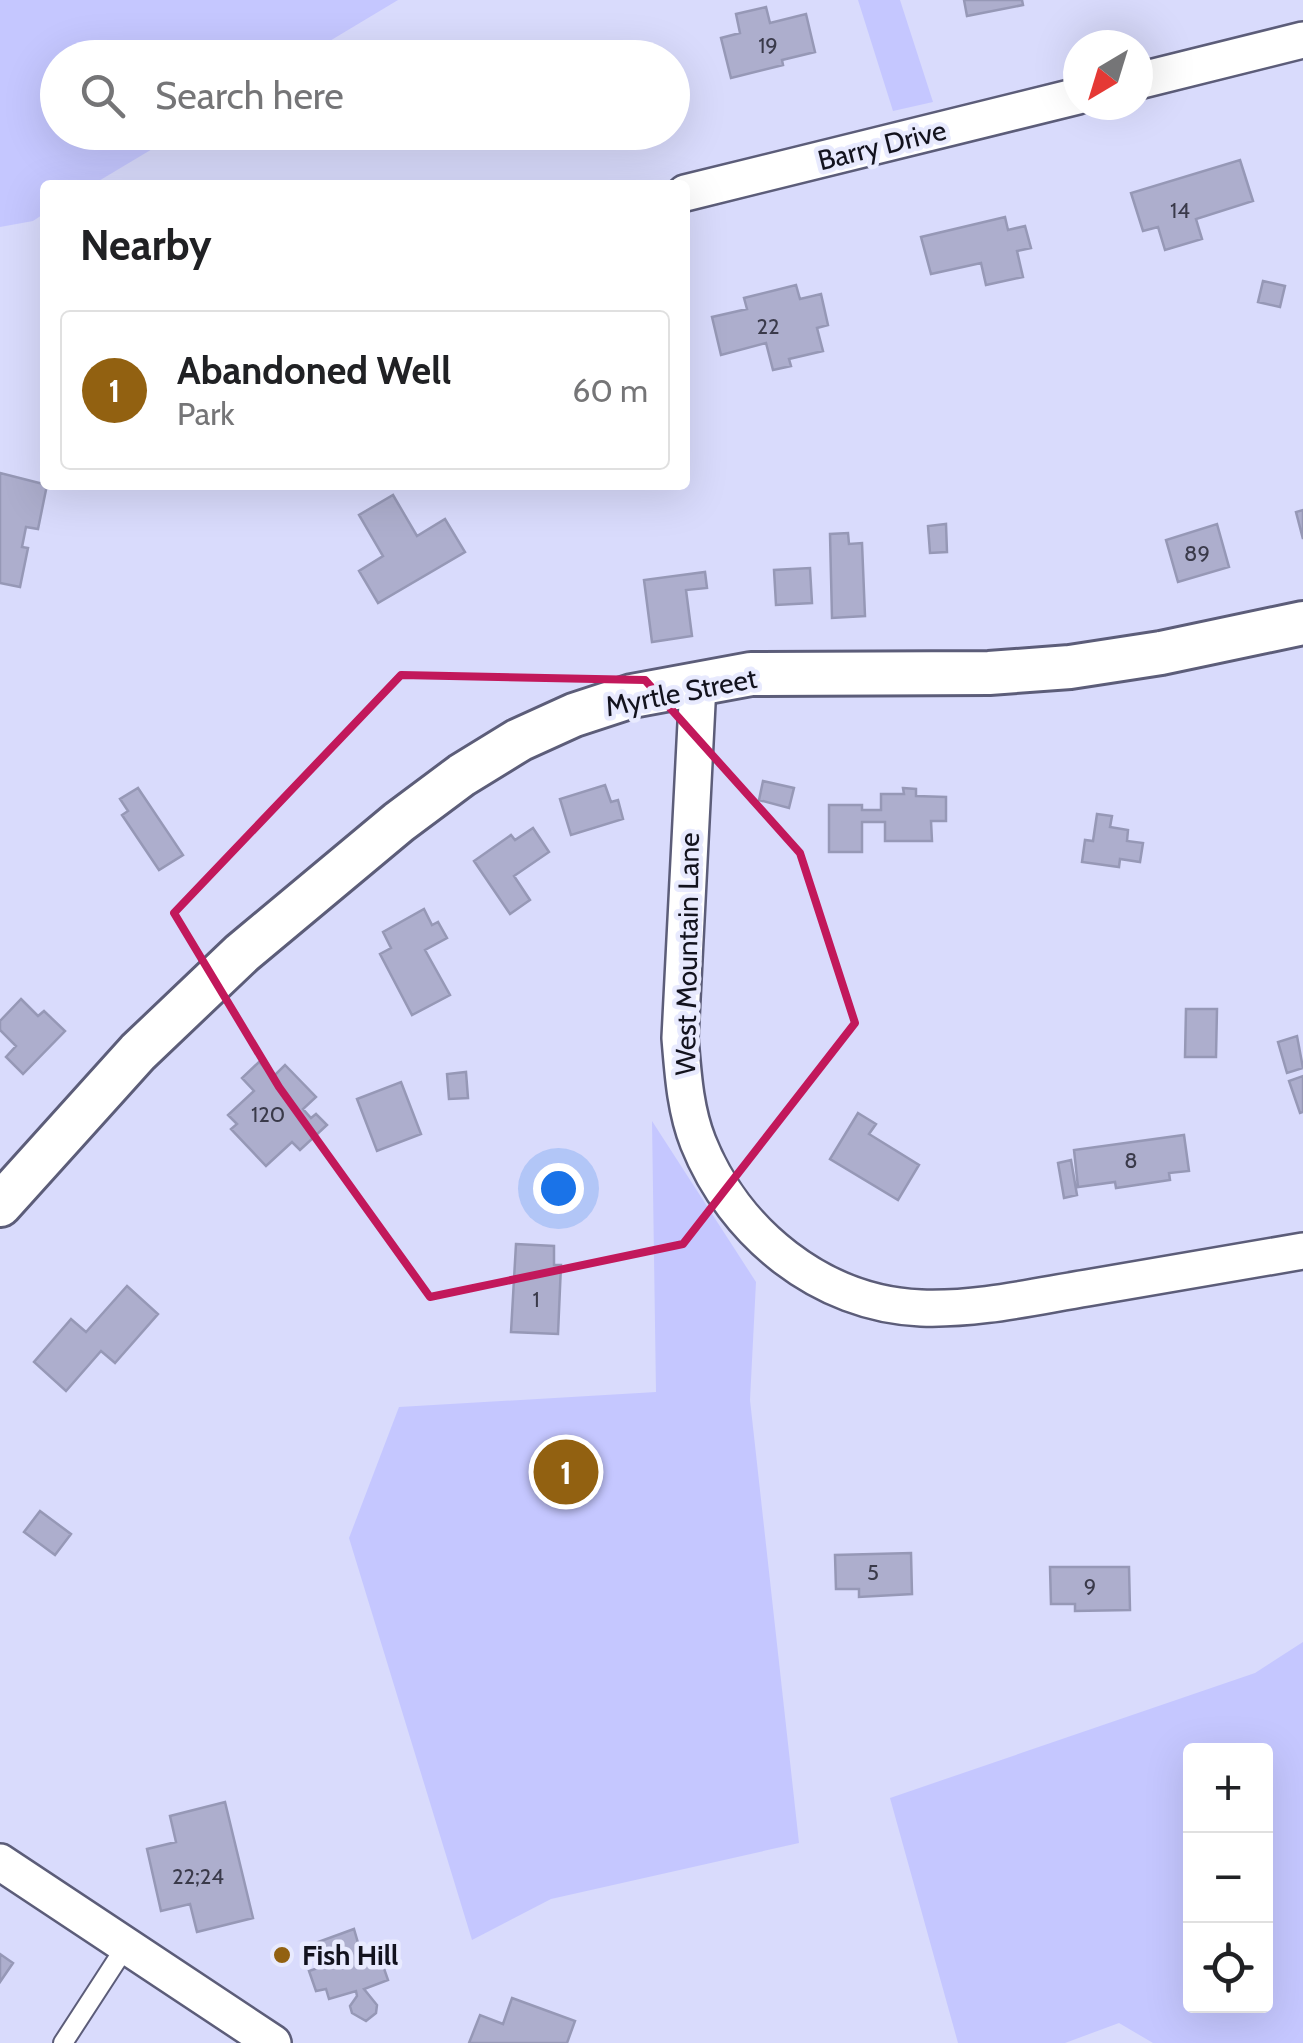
<!DOCTYPE html>
<html lang="en">
<head>
<meta charset="utf-8">
<style>
  body { margin:0; font-family:Cabin,sans-serif; background:#f2f2f2; color:#202124 }
  .controls { position:absolute; right:30px; bottom:30px; display:grid; overflow:hidden; border-radius:10px; box-shadow:0 10px 40px #0002 }
  .controls button { width:90px; height:90px; display:grid; place-items:center; padding:0; border:0; border-bottom:2px solid #e0e0e0; background:#fff; color:#202124; font:50px sans-serif }
  .compass { position:absolute; left:1063px; top:30px; width:90px; height:90px; border-radius:50%; background:#fff; box-shadow:0 10px 40px #0002; rotate:218deg }
  .you { position:absolute; left:558px; top:1188px; width:35px; height:35px; margin:-25px; border:8px solid #fff; border-radius:50%; background:#1a73e8; box-shadow:0 0 0 15px #1a73e833 }
  .badge { display:grid; place-items:center; width:65px; height:65px; border-radius:50%; background:#926111; color:#fff; font-size:32px; font-weight:700 }
  .pin { position:absolute; translate:-50% -50%; border:5px solid #fff; box-shadow:0 2px 10px #0006 }
  .list { margin:0; padding:0; list-style:none }
  h2 { display:flex; justify-content:space-between; align-items:center; height:130px; margin:0; padding:0 40px; font-size:42px }
  h2 small { font-size:32px; font-weight:400; color:#757577 }
  .list li { display:grid; grid-template-columns:65px 1fr auto; gap:30px; align-items:center; box-sizing:border-box; height:160px; margin:0 20px 20px; padding:0 20px; border:2px solid #e0e0e0; border-radius:10px }
  .list b { display:block; font-size:38px; white-space:nowrap }
  .list p { margin:0; font-size:32px; white-space:nowrap; color:#757577 }
  .list em { font-size:32px; font-style:normal; color:#757577 }
  .icon { flex:none; width:55px; height:55px; fill:none; stroke:currentColor; stroke-width:2; stroke-linecap:round; stroke-linejoin:round }
  .map { position:relative; flex:none; width:1303px; height:2043px; overflow:hidden }
  .search { position:absolute; background:#fff; box-shadow:0 10px 40px #0002; left:40px; top:40px; width:650px; height:110px; display:flex; align-items:center; gap:25px; box-sizing:border-box; padding:0 35px; border-radius:55px; color:#757577; font-size:38px }
  .panel { position:absolute; background:#fff; box-shadow:0 10px 40px #0002; left:40px; top:180px; width:650px; height:310px; border-radius:10px }
  .map>svg:first-child { display:block }
  .green { fill:#c5c7ff; fill-rule:evenodd }
  .building { fill:#adaecd; stroke:#9698b6; stroke-width:2.5 }
  .lines { fill:none; stroke-linecap:round; stroke-linejoin:round }
  .service-casing { stroke:#5c5d79; stroke-width:22 }
  .minor-casing { stroke:#5c5d79; stroke-width:40 }
  .tertiary-casing { stroke:#5c5d79; stroke-width:48 }
  .service { stroke:#fff; stroke-width:18 }
  .minor { stroke:#fff; stroke-width:35 }
  .tertiary { stroke:#fff; stroke-width:42 }
  .marked { fill:none; stroke:#c2185b; stroke-width:8; stroke-linejoin:round }
  .poi-dot { fill:#926111; stroke:#e8eafe; stroke-width:4 }
  .labels { text-anchor:middle; stroke-width:9; stroke-linejoin:round; paint-order:stroke }
  .number-label { font-size:22px; fill:#3a3a4a }
  .street-label { font-size:28px; fill:#13131e; stroke:#e8eafe }
  .poi-label { font-size:28px; font-weight:bold; fill:#13131e; stroke:#e8eafe; text-anchor:start }
</style>
</head>
<body>
<div class="map">
<svg width="1303" height="2043" viewBox="0 0 1303 2043">
  <rect width="100%" height="100%" fill="#d9dbfc"/>
  <!-- green -->
  <path class="green" d="M0,0H398L303,57L58,58V132L179,133L92,185H45V213L33,221L0,227Z
    M858,0H900L933,102L893,111Z
    M652,1121L756,1282L750,1400L799,1843L551,1899L472,1940L349,1538L399,1407L656,1392Z
    M1303,1642V2043H1153L1119,2023L1065,2043H958L890,1798L1255,1673ZM1190,1750H1266V2006H1190Z"/>
  <!-- building -->
  <path class="building" d="M964,0H1022L1023,5L967,16Z
    M766,7L770,23L806,14L815,52L782,60L783,65L731,78L721,38L740,33L736,14Z
    M1240,160L1253,201L1196,219L1202,239L1165,250L1158,227L1143,231L1131,193Z
    M1005,217L1008,230L1025,226L1031,248L1017,251L1023,277L986,285L981,263L931,274L921,237Z
    M1263,281L1285,286L1280,307L1258,302Z
    M796,285L800,299L821,294L828,325L817,328L823,351L789,359L791,366L773,370L766,343L721,355L712,317L747,309L744,298Z
    M0,473L47,485L38,529L26,527L22,547L28,548L20,587L0,583Z
    M393,495L417,536L445,519L465,552L378,603L359,571L383,556L359,515Z
    M1303,510V539L1296,512Z
    M946,524L947,552L930,553L928,526Z
    M1217,524L1229,567L1178,582L1166,540Z
    M848,533L849,544L862,543L865,616L832,618L830,534Z
    M810,568L812,603L776,605L774,570Z
    M705,572L707,588L686,590L692,636L652,642L644,580Z
    M763,781L794,788L789,808L759,800Z
    M605,785L611,802L618,800L623,819L571,835L560,799Z
    M138,788L183,855L159,870L122,815L128,811L120,799Z
    M903,788L916,789V796L946,797V821H931L932,841H885V822H862V852H829V805H862V810H881V794H904Z
    M1097,814L1112,816L1110,827L1128,830L1127,841L1143,843L1140,862L1120,859L1119,867L1082,862L1085,840L1093,841Z
    M533,828L549,852L514,876L530,900L510,914L474,861L511,835L515,840Z
    M424,909L432,925L438,922L447,938L425,950L450,995L412,1015L380,954L391,948L383,932Z
    M21,999L38,1016L44,1011L65,1031L23,1074L6,1057L16,1046L0,1030V1021Z
    M1186,1009H1217L1216,1057H1185Z
    M1297,1036L1303,1068L1287,1073L1278,1042Z
    M259,1062L273,1077L285,1065L316,1097L303,1109L311,1118L316,1114L327,1125L300,1150L292,1142L266,1166L231,1129L237,1124L228,1115L254,1091L242,1078Z
    M466,1072L468,1098L449,1099L447,1074Z
    M1303,1076V1112L1300,1113L1289,1081Z
    M401,1082L421,1134L377,1151L357,1099Z
    M858,1113L876,1124L869,1134L919,1165L898,1200L830,1159Z
    M1184,1135L1189,1171L1169,1173L1170,1180L1116,1188L1115,1182L1078,1187L1074,1150Z
    M1071,1160L1077,1195L1064,1198L1058,1163Z
    M516,1244L554,1246V1265H561L558,1334L511,1332Z
    M127,1286L158,1314L115,1363L101,1351L66,1391L34,1362L71,1319L86,1332Z
    M40,1511L71,1534L55,1555L24,1532Z
    M911,1553L912,1594L859,1597V1589H836L835,1555Z
    M1050,1567H1129L1130,1610L1075,1611V1604H1051Z
    M225,1802L253,1918L197,1932L190,1904L161,1911L147,1849L176,1842L170,1816Z
    M354,1929L363,1960L379,1954L388,1980L364,1989L377,2005L376,2013L366,2021L352,2013L350,2006L357,1996L356,1991L329,1999L326,1989L316,1991L309,1971L318,1968L314,1956L321,1953L318,1942Z
    M0,1954L13,1963L0,1982Z
    M512,1998L575,2021L567,2043H469L480,2015L503,2024Z"/>
  <g class="lines">
    <!-- service casing -->
    <g class="service-casing">
      <path id="service" d="M63,2043L126,1946"/>
    </g>
    <!-- minor casing -->
    <g class="minor-casing">
      <path id="minor" d="M1138,81L1303,40
        M685,193L1078,96
        M698,684L680,1038C683,1073 685,1109 698,1142C734,1233 821,1304 921,1308C977,1310 1032,1297 1087,1288C1159,1276 1231,1264 1303,1251
        M0,1862L273,2043"/>
    </g>
    <!-- tertiary casing -->
    <g class="tertiary-casing">
      <path id="tertiary" d="M0,1205L138,1052L242,953L399,822L462,775L519,740L574,715L632,696L751,674L989,673L1070,667L1161,653L1303,623"/>
    </g>
    <!-- service -->
    <use href="#service" class="service"/>
    <!-- minor -->
    <use href="#minor" class="minor"/>
    <!-- tertiary -->
    <use href="#tertiary" class="tertiary"/>
  </g>
  <!-- marked area -->
  <path class="marked" d="M401,675L645,680L800,853L855,1023L683,1244L430,1297L279,1087L174,913Z"/>
  <!-- markers -->
  <circle class="poi-dot" cx="282" cy="1955" r="10"/>
  <g class="labels">
    <!-- number labels -->
    <g class="number-label">
      <text x="768" y="53">19</text>
      <text x="1180" y="218">14</text>
      <text x="768" y="334">22</text>
      <text x="1197" y="561">89</text>
      <text x="268" y="1122">120</text>
      <text x="1131" y="1168">8</text>
      <text x="536" y="1307">1</text>
      <text x="873" y="1580">5</text>
      <text x="1090" y="1594">9</text>
      <text x="198" y="1884">22;24</text>
    </g>
    <!-- street labels -->
    <g class="street-label">
      <text transform="translate(882 145) rotate(-14)" y="10">Barry Drive</text>
      <text transform="translate(681 692) rotate(-11)" y="10">Myrtle Street</text>
      <text transform="translate(687 954) rotate(-89)" y="10">West Mountain Lane</text>
    </g>
    <!-- poi labels -->
    <g class="poi-label">
      <text x="302" y="1965">Fish Hill</text>
    </g>
  </g>
</svg>
<div class="controls">
<button>+</button>
<button>−</button>
<button><svg class="icon" aria-label="locate" viewBox="0 0 24 24"><circle cx="12" cy="12" r="6"/><path d="M12 2v4M12 18v4M2 12h4M18 12h4"/></svg></button>
</div>
<svg class="compass" viewBox="-18 -18 36 36"><path d="M0-13l5 13h-10z" fill="#e53935"/><path d="M0 13l5-13h-10z" fill="#757577"/></svg>
<div class="you"></div>
<div class="pin badge" style="left:566px;top:1472px">1</div>
<div class="search"><svg class="icon" aria-label="search" viewBox="0 0 24 24"><circle cx="10" cy="10" r="6"/><path d="M15 15l6 6"/></svg>Search here</div>
<section class="panel">
<h2>Nearby<small></small></h2>
<ul class="list">
<li><span class="badge">1</span><div><b>Abandoned Well</b><p>Park</p></div><em>60 m</em></li>
</ul>
</section>
</div>
</body>
</html>
